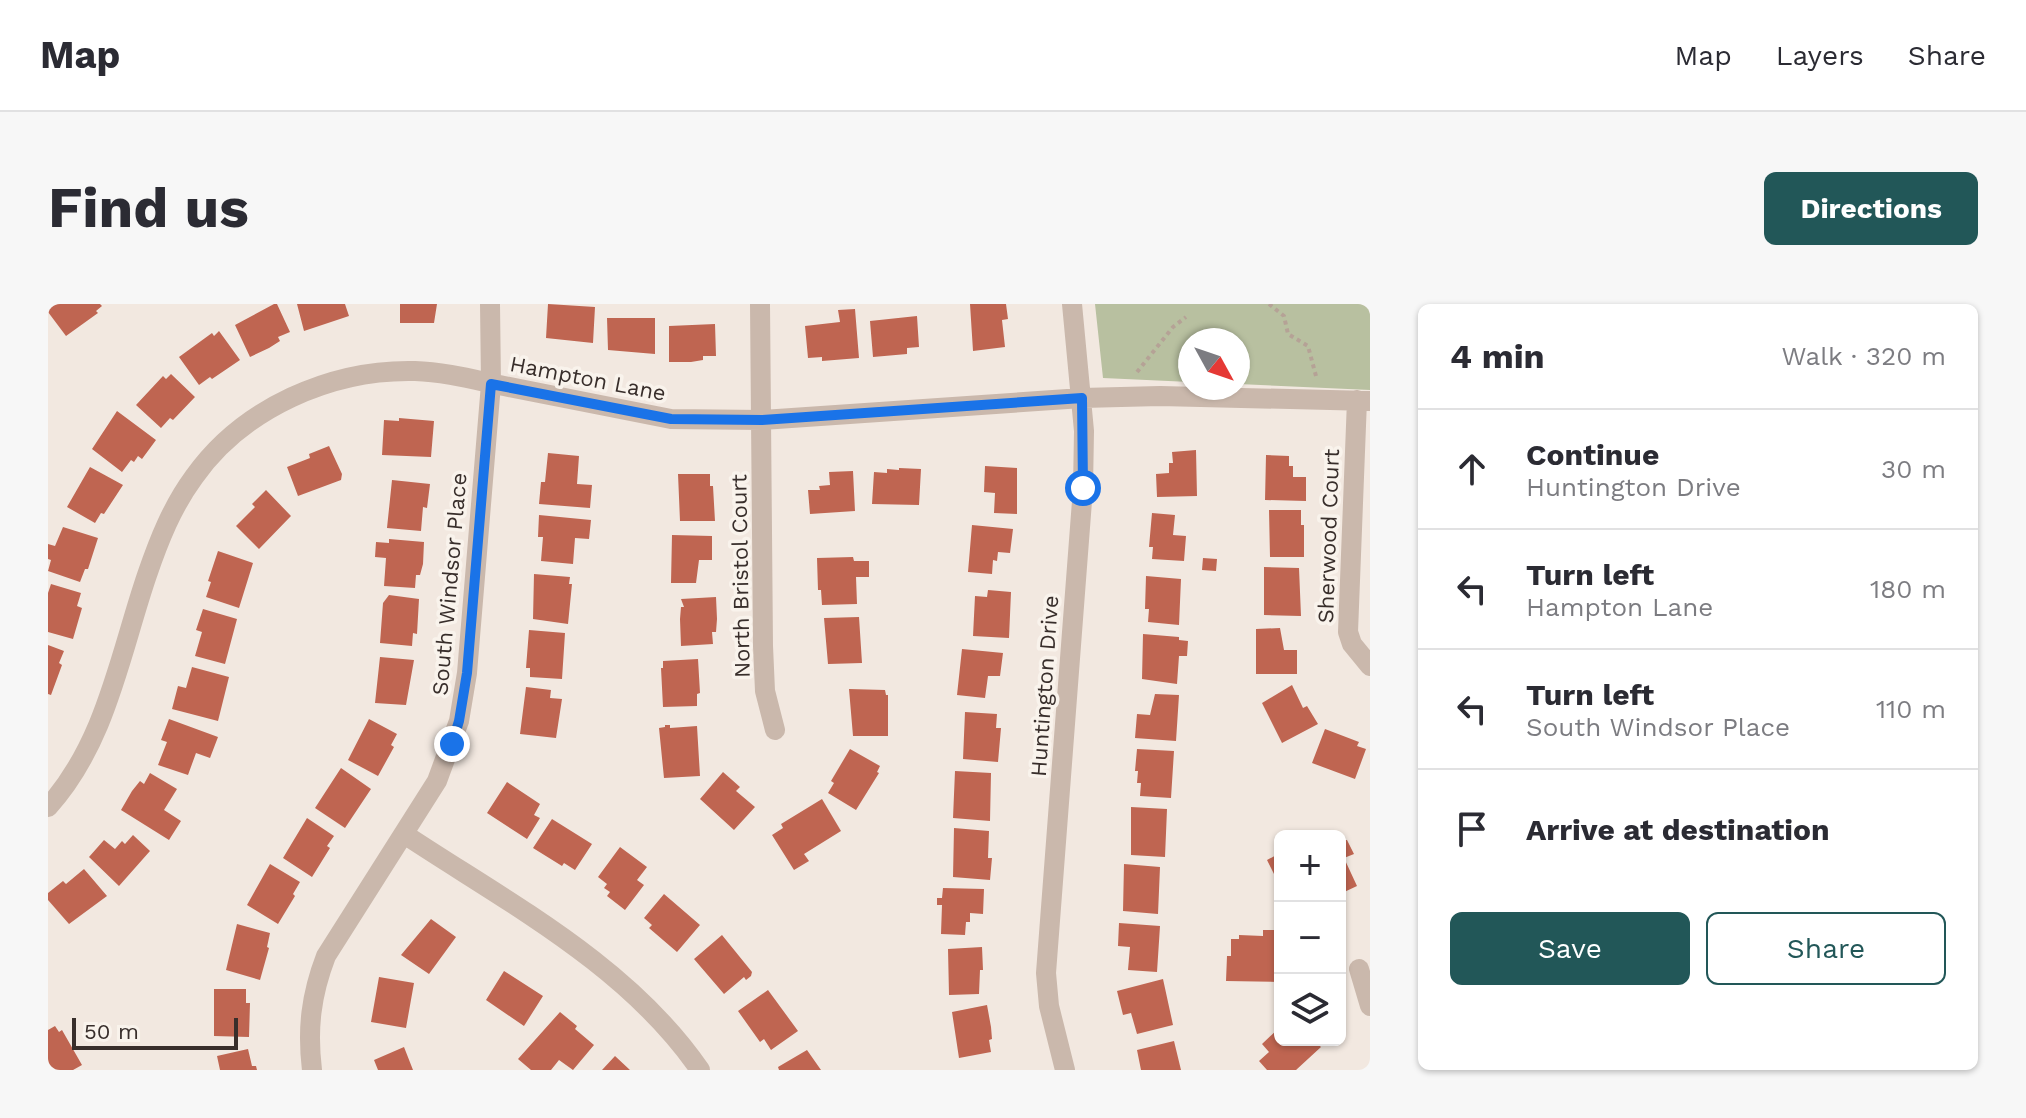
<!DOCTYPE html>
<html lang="en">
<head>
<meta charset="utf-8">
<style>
  body { margin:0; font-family:"Work Sans",sans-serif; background:#f7f7f7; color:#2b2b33 }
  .controls { position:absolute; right:24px; bottom:24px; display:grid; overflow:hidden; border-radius:12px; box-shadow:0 2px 6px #0004 }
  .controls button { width:72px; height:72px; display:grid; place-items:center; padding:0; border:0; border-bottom:2px solid #e1e1e2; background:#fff; color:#2b2b33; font:40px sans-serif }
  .compass { position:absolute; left:1130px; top:24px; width:72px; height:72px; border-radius:50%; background:#fff; box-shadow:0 2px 6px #0004; rotate:130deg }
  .scale { position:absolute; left:24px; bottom:20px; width:166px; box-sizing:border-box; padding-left:8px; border:4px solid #382e2b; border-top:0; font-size:22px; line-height:28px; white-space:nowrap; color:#382e2b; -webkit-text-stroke:6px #f9f3ec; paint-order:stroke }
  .stop { position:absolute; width:24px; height:24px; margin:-18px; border:6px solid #1a73e8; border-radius:50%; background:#fff }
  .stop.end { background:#1a73e8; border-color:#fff; box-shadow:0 2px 8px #0008 }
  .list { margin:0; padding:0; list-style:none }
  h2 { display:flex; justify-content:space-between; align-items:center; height:104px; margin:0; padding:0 32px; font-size:34px }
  h2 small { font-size:26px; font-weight:400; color:#7c7c81 }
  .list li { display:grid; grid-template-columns:52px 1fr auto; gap:24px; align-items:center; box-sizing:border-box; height:120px; padding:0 32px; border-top:2px solid #e1e1e2 }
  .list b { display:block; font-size:30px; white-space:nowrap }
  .list p { margin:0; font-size:26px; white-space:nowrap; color:#7c7c81 }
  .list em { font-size:26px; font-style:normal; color:#7c7c81 }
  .actions { display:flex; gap:16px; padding:24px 32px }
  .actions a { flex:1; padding:18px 0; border:2px solid #225758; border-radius:12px; text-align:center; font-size:28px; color:#225758 }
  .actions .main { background:#225758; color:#fff }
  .icon { flex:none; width:44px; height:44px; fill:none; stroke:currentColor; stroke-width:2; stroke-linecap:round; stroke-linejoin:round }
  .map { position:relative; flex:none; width:1322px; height:766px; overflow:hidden; border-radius:12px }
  header { display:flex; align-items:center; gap:48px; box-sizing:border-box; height:112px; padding:0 40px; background:#fff; border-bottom:2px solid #e1e1e2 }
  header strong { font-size:38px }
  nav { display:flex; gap:44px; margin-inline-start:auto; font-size:28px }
  .intro { display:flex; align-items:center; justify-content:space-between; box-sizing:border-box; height:192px; padding:0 48px }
  h1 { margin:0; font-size:56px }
  .button { padding:20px 36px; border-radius:12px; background:#225758; color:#fff; font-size:28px; font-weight:700 }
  main { display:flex; gap:48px; padding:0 48px }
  aside { flex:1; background:#fff; border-radius:12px; box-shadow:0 2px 6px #0004 }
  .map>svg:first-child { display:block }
  .green { fill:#b8c0a0 }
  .building { fill:#bf6551 }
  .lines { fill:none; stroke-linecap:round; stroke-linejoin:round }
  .path { stroke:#b5a296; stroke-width:4; stroke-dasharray:4 4; stroke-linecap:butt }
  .street { stroke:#cab8ac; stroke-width:20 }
  .route { stroke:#1a73e8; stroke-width:10 }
  .labels { text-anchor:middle; stroke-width:7; stroke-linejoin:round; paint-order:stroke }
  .street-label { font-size:22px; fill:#382e2b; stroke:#f9f3ec }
</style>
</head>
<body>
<header>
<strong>Map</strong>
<nav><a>Map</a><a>Layers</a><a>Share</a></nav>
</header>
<div class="intro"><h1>Find us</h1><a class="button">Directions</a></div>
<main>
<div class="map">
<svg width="1322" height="766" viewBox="0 0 1322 766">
  <rect width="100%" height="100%" fill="#f2e8e0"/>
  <!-- green -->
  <path class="green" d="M1047,0H1322V86L1190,80V36H1142V78L1055,74Z"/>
  <!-- building -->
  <path class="building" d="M0,0H52L54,2L48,7L50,9L18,32L0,8Z
    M226,0H229L242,28L230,33L232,37L221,44L202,53L187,21Z
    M249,0H297L301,12L256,27Z
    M352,0H389L386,19H352Z
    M500,0L547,3L545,39L498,34Z
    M922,0H958L960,15L954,16L957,43L925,47Z
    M807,5L811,54L774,57V53L760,54L757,22L792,18L790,6Z
    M869,12L871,43L859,44V50L825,53L822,17Z
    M559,14H607V50L560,46Z
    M667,20L668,52H655V56L643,58H621V22Z
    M171,27L192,56L164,75L162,73L151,81L131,53L164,29L166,32Z
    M123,70L147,93L125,116L122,114L113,124L88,101L115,72L118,75Z
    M69,107L108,136L94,155L90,152L86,158L83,156L74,168L44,145Z
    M351,114L386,117L383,153L334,151L336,116L351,117Z
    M281,142L294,170L293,176L250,192L239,163L262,154L261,150Z
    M1148,146L1149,192L1109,193L1108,170L1121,169V159H1125L1124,148Z
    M500,149L531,152L529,180L544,181L542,204L491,200L493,178H497Z
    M1218,151L1241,152V162H1245V173H1258V197L1217,196Z
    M937,162L969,164V210L946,209L947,189L936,188Z
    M42,163L75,181L56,210L53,209L47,219L19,203Z
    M851,164L873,165L871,201L824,200L826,168L839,169V165L851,166Z
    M805,167L807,207L762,210L760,186H772L771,182L782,181L781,168Z
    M630,170H662V182H665L667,217H632Z
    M344,176L382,180L379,204L375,203L373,227L339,224Z
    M218,186L243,212L211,245L188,222L207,203L204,200Z
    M1221,206H1253V221H1256V253H1222Z
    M1104,209L1127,211L1125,231L1138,232L1136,257L1104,255L1105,243H1101Z
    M491,211L543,216L541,235L527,234L525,260L493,257L495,233H490Z
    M924,221L965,225L962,249L950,248L949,257L945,256L944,270L920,268Z
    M15,223L50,234L40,265H37L32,278L0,267L3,256L0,255V240L7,242Z
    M624,231L664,232V256H651L648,279H623Z
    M341,235L376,238L375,260L372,271H368L367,284L336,282L338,254L327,253L328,238L341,239Z
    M170,247L205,259L191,304L158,293L163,278L160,277Z
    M805,253L806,257H821V273H808L809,300L774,301L773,286H770L769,254Z
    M1155,254L1169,255L1168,267L1154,266Z
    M1216,263L1251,264L1253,312L1216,311Z
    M486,270L522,273L521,280H524L520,320L485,315Z
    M1098,272L1133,275L1131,321L1100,318L1101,305H1097Z
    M3,280L33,289L29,302L34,304L25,335L0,328V289Z
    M940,286L963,288L961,334L925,332L927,292L939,293Z
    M341,291L371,295L369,330L365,329L364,342L332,339L335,299Z
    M668,293L669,315L668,328H664L665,340L633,342L632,315L633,303H636L633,295Z
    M155,305L189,315L177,360L147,352L154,328L148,326Z
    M811,313L814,359L780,360L776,314Z
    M1232,324L1236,346H1249V370H1208V325Z
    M481,326L517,329L514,375L482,373V364H478Z
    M1095,330L1131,333V336L1140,337L1139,352H1131L1129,380L1094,375Z
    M0,341L16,347L11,359L14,361L3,391L0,390Z
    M914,345L955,349L952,372H940L937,394L909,391Z
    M332,353L366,356L358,401L327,399Z
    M650,355L652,389L649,390V402L615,403L613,364H615V357Z
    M144,363L181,373L170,417L124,405L130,382L138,384Z
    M1244,381L1255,404L1259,402L1270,420L1234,439L1214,399Z
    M478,383L503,386L502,394L514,395L508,434L472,430Z
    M801,385L837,386L838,391H840V432H805Z
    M1107,390L1131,391L1128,437L1087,434L1089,410L1102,411Z
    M917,408L949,410L948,424H953L950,458L915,455Z
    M121,415L170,433L162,454L148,449L140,471L110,461L119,438L113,436Z
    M321,415L349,430L343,441L346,443L330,472L300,456Z
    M617,421H622V424L649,422L652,472L616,474L611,424L617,423Z
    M1277,425L1311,438L1309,442L1318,445L1307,475L1264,459Z
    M802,445L832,462L829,468L831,469L808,506L780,489L786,479L783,477Z
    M1089,445L1126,447L1123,494L1092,492L1093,479H1089L1090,467H1087Z
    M293,464L323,485L297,524L267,504Z
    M907,467L943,469L942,517L905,514Z
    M675,468L692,483L688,487L707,503L686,526L652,495Z
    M102,469L129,485L116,506L133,517L121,536L73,506L84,487L92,477L96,480Z
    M459,478L492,500L486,511L492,514L479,535L439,509Z
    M774,495L793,527L756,550L761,557L746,566L724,531L735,524L733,520Z
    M1083,503L1119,505L1117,553L1083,551Z
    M259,514L286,532L279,542L282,544L264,573L235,554Z
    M504,515L544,540L527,566L516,559L514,562L485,544Z
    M906,524L941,527L940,554H944L942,576L905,573Z
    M85,531L102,547L71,582L41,553L56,536L67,545L74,537L77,540Z
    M1292,536H1299L1306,550L1296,554L1309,582L1292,590Z
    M572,543L599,563L589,576L596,581L577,606L559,592L562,588L556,584L559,580L550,573Z
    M1232,549V577L1230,578L1219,556Z
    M222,560L252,578L245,590L247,592L230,620L199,601Z
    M1076,560L1112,563L1110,610L1075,607Z
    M36,565L59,592L21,620L0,596V589L15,577L18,580Z
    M895,584L936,585L935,610L922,609V618H918L917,631L893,630L894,601H889V594H894Z
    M616,590L652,621L629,648L601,624L604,621L596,614Z
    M383,615L408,633L381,670L353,651Z
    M1071,619L1112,622L1109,668L1080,666L1082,643L1070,642Z
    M189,620L222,629L219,643L221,644L212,676L178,666Z
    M1215,626H1231L1232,678L1178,677L1179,652H1183V635H1191V631L1215,632Z
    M674,631L704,668L703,672L698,676L696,673L676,690L646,655Z
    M934,643L935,666H932L931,690L901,691L900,645Z
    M456,667L495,692L476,722L438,696Z
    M331,673L366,679L358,724L323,718Z
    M1115,675L1125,721L1089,730L1083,709L1075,711L1069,687Z
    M166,685H198V699H202L201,733L166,732Z
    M720,686L750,727L723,746L716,735L712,738L690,707Z
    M939,701L943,723L944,735L941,736L943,748L911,754L904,708Z
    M512,708L529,722L527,725L546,741L525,766L511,756L503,766H483L470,755Z
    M7,722L11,728L14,726L34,761L25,766H0V726Z
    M1232,723V736H1266L1273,743L1248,766H1219L1211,757L1221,748L1214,740Z
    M1126,737L1133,766H1093L1089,746Z
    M356,743L365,766H330L326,756Z
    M200,745L204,762H208L209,766H172L169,752Z
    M759,746L773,766H731L730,763Z
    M567,752L582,766H554Z"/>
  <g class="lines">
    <!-- path -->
    <path class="path" d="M1221,0L1236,12L1240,30L1260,42L1268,72
      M1089,68L1125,23L1138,13"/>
    <!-- street -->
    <path class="street" d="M712,0L715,342L717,387L727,426
      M1309,96L1300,328L1304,340L1322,362
      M0,503C58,439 72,350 99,271C111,236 124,203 146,173C195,104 283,65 367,67C397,68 427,76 456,82C512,93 567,104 623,115L714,116L1034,94L1112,92L1322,97
      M356,530C460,599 580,661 652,766
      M1311,665L1322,702
      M264,766C259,725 263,691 278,652L389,477L411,417L419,369L443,80L442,0
      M1017,766L1001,702L998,669L1035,184L1036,127L1024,0"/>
  </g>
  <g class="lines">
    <!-- route -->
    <path class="route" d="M404,440L411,417L419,369L443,80L623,115L714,116L1034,94L1035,184"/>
  </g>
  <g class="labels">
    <!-- street labels -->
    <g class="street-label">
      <text transform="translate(540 74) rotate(11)" y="8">Hampton Lane</text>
      <text transform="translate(1280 232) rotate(-88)" y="8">Sherwood Court</text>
      <text transform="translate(692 272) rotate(-91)" y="8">North Bristol Court</text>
      <text transform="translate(401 280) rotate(-85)" y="8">South Windsor Place</text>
      <text transform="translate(996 382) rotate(-86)" y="8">Huntington Drive</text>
    </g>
  </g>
</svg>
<div class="controls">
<button>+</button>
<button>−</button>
<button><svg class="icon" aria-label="layers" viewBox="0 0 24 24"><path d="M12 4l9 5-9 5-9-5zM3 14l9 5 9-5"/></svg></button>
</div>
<svg class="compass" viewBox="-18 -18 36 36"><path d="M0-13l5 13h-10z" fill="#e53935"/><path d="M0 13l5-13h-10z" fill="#7c7c81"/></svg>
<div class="scale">50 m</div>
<div class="stop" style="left:1035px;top:184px"></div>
<div class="stop end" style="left:404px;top:440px"></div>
</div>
<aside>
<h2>4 min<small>Walk · 320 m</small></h2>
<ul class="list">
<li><svg class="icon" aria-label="ahead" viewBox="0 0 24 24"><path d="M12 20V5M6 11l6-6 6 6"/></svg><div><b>Continue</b><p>Huntington Drive</p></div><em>30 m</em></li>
<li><svg class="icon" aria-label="left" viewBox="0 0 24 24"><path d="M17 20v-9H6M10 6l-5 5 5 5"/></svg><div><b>Turn left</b><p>Hampton Lane</p></div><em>180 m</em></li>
<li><svg class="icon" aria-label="left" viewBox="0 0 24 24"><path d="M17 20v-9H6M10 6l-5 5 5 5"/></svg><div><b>Turn left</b><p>South Windsor Place</p></div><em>110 m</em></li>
<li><svg class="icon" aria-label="arrive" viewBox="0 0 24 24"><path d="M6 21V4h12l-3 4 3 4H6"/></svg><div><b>Arrive at destination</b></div></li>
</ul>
<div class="actions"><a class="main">Save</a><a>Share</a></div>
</aside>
</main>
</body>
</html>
